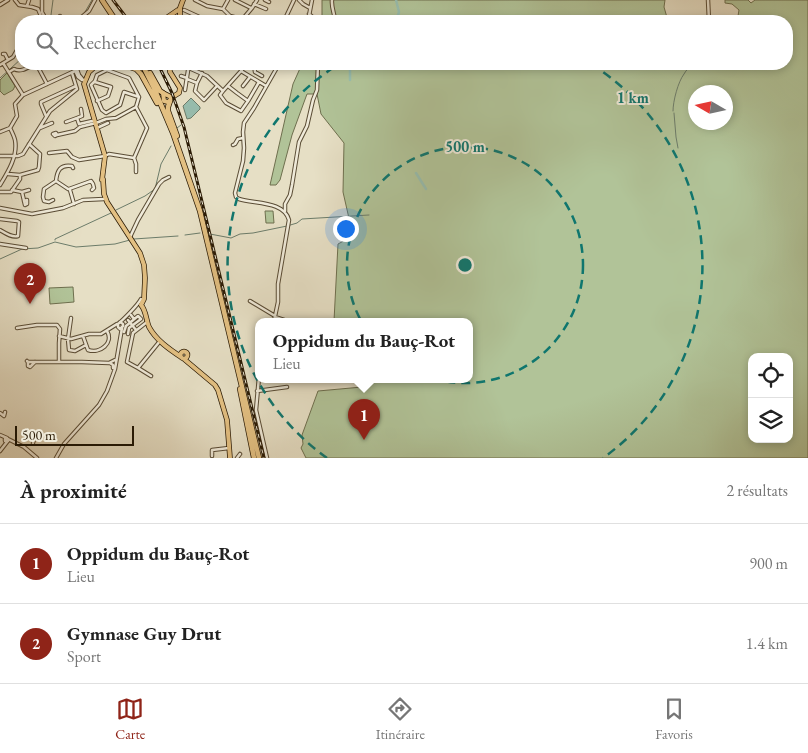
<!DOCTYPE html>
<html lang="fr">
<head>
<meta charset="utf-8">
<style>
  body { margin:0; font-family:"EB Garamond",serif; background:#f2f2f2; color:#222 }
  .controls { position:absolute; right:15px; bottom:15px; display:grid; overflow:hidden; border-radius:10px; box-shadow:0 2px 8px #0003 }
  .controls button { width:45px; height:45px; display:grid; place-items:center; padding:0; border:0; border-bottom:1px solid #e0e0e0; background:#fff; color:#222; font:25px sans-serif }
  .compass { position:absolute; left:688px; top:85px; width:45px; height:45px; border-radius:50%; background:#fff; box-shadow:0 2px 8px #0003; rotate:279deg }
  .scale { position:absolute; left:15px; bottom:12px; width:119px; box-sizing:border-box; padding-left:5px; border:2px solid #2b1b05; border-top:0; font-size:14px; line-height:18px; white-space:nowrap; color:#2b1b05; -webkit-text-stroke:4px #efead9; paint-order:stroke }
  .you { position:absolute; left:345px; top:228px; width:18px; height:18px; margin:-12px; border:4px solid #fff; border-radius:50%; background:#1a73e8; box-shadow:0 0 0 8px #1a73e833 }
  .badge { display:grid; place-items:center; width:32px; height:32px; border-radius:50%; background:#8f2418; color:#fff; font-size:16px; font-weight:700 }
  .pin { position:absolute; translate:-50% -41px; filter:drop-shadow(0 1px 2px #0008) }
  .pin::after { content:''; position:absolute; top:26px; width:18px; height:15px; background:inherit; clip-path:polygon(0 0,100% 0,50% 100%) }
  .popup { position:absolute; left:255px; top:318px; width:218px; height:65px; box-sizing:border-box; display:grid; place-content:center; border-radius:10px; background:#fff; filter:drop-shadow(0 1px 4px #0005); font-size:16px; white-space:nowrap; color:#767676 }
  .popup b { font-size:19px; color:#222 }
  .popup::after { content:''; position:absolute; left:50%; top:100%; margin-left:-10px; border:10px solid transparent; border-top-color:#fff }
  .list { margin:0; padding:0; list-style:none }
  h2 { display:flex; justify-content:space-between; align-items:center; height:65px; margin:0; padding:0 20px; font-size:21px }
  h2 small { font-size:16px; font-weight:400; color:#767676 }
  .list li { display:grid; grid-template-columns:32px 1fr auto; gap:15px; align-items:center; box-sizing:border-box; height:80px; padding:0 20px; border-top:1px solid #e0e0e0 }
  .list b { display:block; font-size:19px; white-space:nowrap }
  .list p { margin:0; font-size:16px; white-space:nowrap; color:#767676 }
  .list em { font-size:16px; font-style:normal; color:#767676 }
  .icon { flex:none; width:28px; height:28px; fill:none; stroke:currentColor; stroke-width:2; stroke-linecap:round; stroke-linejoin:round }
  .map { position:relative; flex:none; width:808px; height:458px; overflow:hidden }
  .search { position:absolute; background:#fff; box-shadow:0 2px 8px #0003; left:15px; right:15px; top:15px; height:55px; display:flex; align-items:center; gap:12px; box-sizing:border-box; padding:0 18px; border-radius:20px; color:#767676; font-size:19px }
  .sheet { height:225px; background:#fff }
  nav { display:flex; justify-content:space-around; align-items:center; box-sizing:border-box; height:70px; border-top:1px solid #e0e0e0; background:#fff; font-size:14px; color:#767676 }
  nav a { display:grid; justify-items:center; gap:2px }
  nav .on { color:#8f2418 }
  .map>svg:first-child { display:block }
  .green { fill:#b1c398; stroke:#6e6f4e; fill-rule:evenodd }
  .water { fill:#97bdae; stroke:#6c7c6a }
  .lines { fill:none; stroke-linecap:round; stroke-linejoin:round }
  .stream { stroke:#6c7c6a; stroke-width:1 }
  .canal { stroke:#97bdae; stroke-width:2.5 }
  .minor-casing { stroke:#5a4c35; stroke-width:4.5 }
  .major-casing { stroke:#2b1b05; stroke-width:5.5 }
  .highway-casing { stroke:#2b1b05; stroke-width:6 }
  .minor { stroke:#efead9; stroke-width:2.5 }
  .major { stroke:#e3c082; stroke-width:4 }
  .highway { stroke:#e3c082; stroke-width:4.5 }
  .rail-casing { stroke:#2b1b05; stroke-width:3 }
  .rail { stroke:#efead9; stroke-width:1; stroke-dasharray:4; stroke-linecap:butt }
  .ring { fill:none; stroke:#0f766e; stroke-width:2.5; stroke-dasharray:9 6 }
  .centre { fill:#0f766e; stroke:#efead9; stroke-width:2.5 }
  .ring-label { font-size:15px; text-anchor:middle; font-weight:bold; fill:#0f766e; stroke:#efead9; stroke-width:4; stroke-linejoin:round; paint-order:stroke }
</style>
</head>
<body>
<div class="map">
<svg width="808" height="458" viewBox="0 0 808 458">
  <rect width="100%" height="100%" fill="#e6dfc5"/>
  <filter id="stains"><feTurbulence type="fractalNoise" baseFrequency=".004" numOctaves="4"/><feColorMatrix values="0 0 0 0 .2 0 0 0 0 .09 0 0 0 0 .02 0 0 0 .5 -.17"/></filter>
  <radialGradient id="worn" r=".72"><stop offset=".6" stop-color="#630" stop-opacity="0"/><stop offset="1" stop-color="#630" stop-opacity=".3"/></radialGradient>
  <!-- green -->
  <path class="green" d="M322,0H665L664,7L668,21H322Z
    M725,0H748L751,3L755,0H808V458H306L301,448L303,444L302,435L318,391L362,387V379H469V321H334L338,244L353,236L343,192L344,143L321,114L317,94H307L292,135L280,180L276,185H270L293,84L302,64H787V21H730V20L738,16L739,10L732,4L725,3ZM696,92H726V122H696ZM752,357H789V439H752Z
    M7,73L15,86L13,90L4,95L0,91V80Z
    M265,211H273L274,223H266Z
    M73,287L74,302L50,304L49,288Z"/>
  <!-- water -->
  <path class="water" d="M191,98L200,107V109L191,118L187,119L183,106Z"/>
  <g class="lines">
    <!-- stream -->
    <path class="stream" d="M85,12L92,0
      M49,21L51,15L53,0
      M0,78L21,59
      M673,111C673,101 678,82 684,74C686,70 690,67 692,64
      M674,113L676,137L678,148
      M177,128L181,125
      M116,210L145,196L155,189L161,164L171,146
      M207,234H210L231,238L240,234L253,233L287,226L297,223L302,219L369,215
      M185,235L200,233
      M134,239L178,236
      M55,240V239L111,213
      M0,259L22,249L38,248L55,242L76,247L115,244L130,240"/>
    <!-- canal -->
    <path class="canal" d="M396,0L399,12L396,21
      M350,64V80
      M416,173L426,189"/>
    <!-- minor casing -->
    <g class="minor-casing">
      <path id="minor" d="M15,0L19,5L32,7L38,9L43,21
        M42,0V12L47,21
        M195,0L207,6L223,9L228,0
        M235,0L251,8
        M265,0L269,2
        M299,0L303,4L310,8
        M332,0C331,7 335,15 335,21
        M708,0L709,21
        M254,4L266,9
        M0,5L8,0
        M27,6L29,0
        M223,9L230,16L234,17
        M184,10L208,21
        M309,14L317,21
        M60,21V16
        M77,21L89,11L95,0
        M241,21L252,8L257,0
        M252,21L255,19L259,21
        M284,21L294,0
        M308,21L312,0
        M3,54H5L8,60
        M3,63L23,95
        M72,64L78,77L82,80
        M75,64L79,75L84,81
        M198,64H200
        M246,64L241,71L266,86
        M254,64L255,72L262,76
        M0,65L13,57L21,43
        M189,68L207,76L223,91
        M39,69L47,84
        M9,72L14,69C21,73 28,67 35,64
        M181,76L187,78
        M187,79L197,83L195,91L204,100L217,86
        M95,82L111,87L108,96L97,101
        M197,83L202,73
        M228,86L237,93L248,101L259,82
        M243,86L250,77
        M185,90L189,64
        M223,91L220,95L226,103L241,111L248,101
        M223,91L241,71
        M46,116L41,104V102L76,86
        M77,118L82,116L81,109
        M66,122L77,118L79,124L92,121
        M40,128L52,123
        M97,128L108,123
        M0,132L10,128
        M57,135L55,136L53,134L56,133L57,135L75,131L80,127L96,123L106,119L116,118L136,107L139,97L124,92L120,105L106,113L102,110L91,85L95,81L97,75L107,70L129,78L139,97
        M233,145L235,144L238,139L243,138
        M49,153L67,151L72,157L79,160L105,156L109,154L134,158L147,128L136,107
        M0,156H18L23,154L50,111L77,89L72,73
        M134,158L136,164V172
        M8,174L20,175L38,170L39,167L40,154L29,144
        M56,181C57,171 60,164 72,166L73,168
        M0,185C8,172 18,156 15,140C14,136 12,132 10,128L17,116L15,104L23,95L77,70
        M69,189L91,181L93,184L94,188L92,190
        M12,190L22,192L29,190
        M70,190L74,204
        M0,192H11L20,179V175
        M22,192L25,205L27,204V200L24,201
        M53,200L49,202L44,201L43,197L44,189L56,181L68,189
        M83,200L104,199
        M0,208L32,214L63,208L83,200
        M285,211V204L290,195L292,185L299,142L307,126L313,100L317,90L318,64
        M0,219L17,221L19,222L18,236C12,238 5,233 0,230
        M130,237L138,220L159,184L163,180L169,177
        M0,244L26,248
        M250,301L275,316
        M131,315L134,319
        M275,317L287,321
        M71,318L68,339L69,350L75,351L86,345
        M128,320L136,330
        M274,321L278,302V284L289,220C284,201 255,204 239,199L236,197L235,193L243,161L244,148L243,132L244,123L254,108L279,64
        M120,322L123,324V326L120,329L118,327V324C123,320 138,305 141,299
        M147,322L133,333L127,362L138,368L160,341
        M17,328L37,325H57L60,329L59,343V362
        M124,332L126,326L138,316L141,319L129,328L128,334
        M59,336L71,339L89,334H101L117,324
        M83,336L88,350C100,354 114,343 107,331
        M27,361L28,362V366L30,367L35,362
        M28,362H82L109,363L115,360
        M110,363L113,365V368
        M138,368L151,376
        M259,377L256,410L267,458
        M257,391L287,387
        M0,413L4,416L5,412
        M0,435L7,438
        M5,439H8V441H5Z
        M8,439L24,447L37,458
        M33,443L35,435
        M0,451L7,442
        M212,456V450L229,448
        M56,458L64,444L99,405L107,391L115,369L122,328
        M237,458L240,454"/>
    </g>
    <!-- major casing -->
    <g class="major-casing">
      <path id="major" d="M162,21L178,10
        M180,21V8L183,0
        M98,64L89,72L84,84L105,156L102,180
        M169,64L170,72L180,88L179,93L174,96
        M163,93L171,97L170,101L168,102L164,101Z
        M103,179L104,194L107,202L140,253L144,265L145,278L144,299L141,305C146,310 146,320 149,327C156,340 169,349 181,357
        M180.5 355a3.5 3.5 0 1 1 7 0a3.5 3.5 0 1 1-7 0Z
        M184,359L215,385L218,390L227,420L230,458"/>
    </g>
    <!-- highway casing -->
    <g class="highway-casing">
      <path id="highway" d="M102,0L116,21
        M121,64L136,69L141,74L157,103
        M142,64L154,88L173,133L200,211L259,458
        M150,73L160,91L163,93
        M170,101L168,107V111L177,136
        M240,389L254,458"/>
    </g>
    <!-- minor -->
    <use href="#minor" class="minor"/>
    <!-- major -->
    <use href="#major" class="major"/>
    <!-- highway -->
    <use href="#highway" class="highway"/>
    <!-- rail casing -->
    <g class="rail-casing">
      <path id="rail" d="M113,0L129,21
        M158,64L172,93L184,127L264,458"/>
    </g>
    <!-- rail -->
    <use href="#rail" class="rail"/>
  </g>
  <!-- distance rings -->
  <g class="ring">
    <circle cx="465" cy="265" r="118"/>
    <path d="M327 458A237 237 0 0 1 339 64M591 64A237 237 0 0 1 603 458"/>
  </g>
  <circle cx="465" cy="265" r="8" class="centre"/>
  <g class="ring-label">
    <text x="633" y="103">1 km</text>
    <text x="465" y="152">500 m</text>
  </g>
  <rect width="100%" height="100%" filter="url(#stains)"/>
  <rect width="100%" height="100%" fill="url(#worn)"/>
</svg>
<div class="controls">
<button><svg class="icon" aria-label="locate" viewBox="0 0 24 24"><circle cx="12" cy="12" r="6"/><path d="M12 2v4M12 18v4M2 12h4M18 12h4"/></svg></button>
<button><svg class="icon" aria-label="layers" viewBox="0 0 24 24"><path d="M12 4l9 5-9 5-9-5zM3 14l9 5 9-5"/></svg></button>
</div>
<svg class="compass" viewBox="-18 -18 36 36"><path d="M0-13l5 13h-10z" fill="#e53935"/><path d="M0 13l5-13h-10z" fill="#767676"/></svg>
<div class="scale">500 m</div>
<div class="you"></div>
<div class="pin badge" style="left:364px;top:440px">1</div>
<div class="popup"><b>Oppidum du Bauç-Rot</b>Lieu</div>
<div class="pin badge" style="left:30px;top:304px">2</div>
<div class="search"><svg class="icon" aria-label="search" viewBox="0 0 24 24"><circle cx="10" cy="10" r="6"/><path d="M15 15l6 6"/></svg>Rechercher</div>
</div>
<section class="sheet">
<h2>À proximité<small>2 résultats</small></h2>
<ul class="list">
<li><span class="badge">1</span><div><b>Oppidum du Bauç-Rot</b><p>Lieu</p></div><em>900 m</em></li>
<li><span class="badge">2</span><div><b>Gymnase Guy Drut</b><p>Sport</p></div><em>1.4 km</em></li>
</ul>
</section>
<nav>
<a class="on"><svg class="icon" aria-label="map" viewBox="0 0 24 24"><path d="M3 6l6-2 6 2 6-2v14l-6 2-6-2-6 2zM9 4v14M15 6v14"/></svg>Carte</a>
<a><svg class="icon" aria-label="directions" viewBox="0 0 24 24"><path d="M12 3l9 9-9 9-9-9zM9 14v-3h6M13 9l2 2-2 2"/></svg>Itinéraire</a>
<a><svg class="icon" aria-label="saved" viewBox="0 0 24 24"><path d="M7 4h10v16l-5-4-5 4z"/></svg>Favoris</a>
</nav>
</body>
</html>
